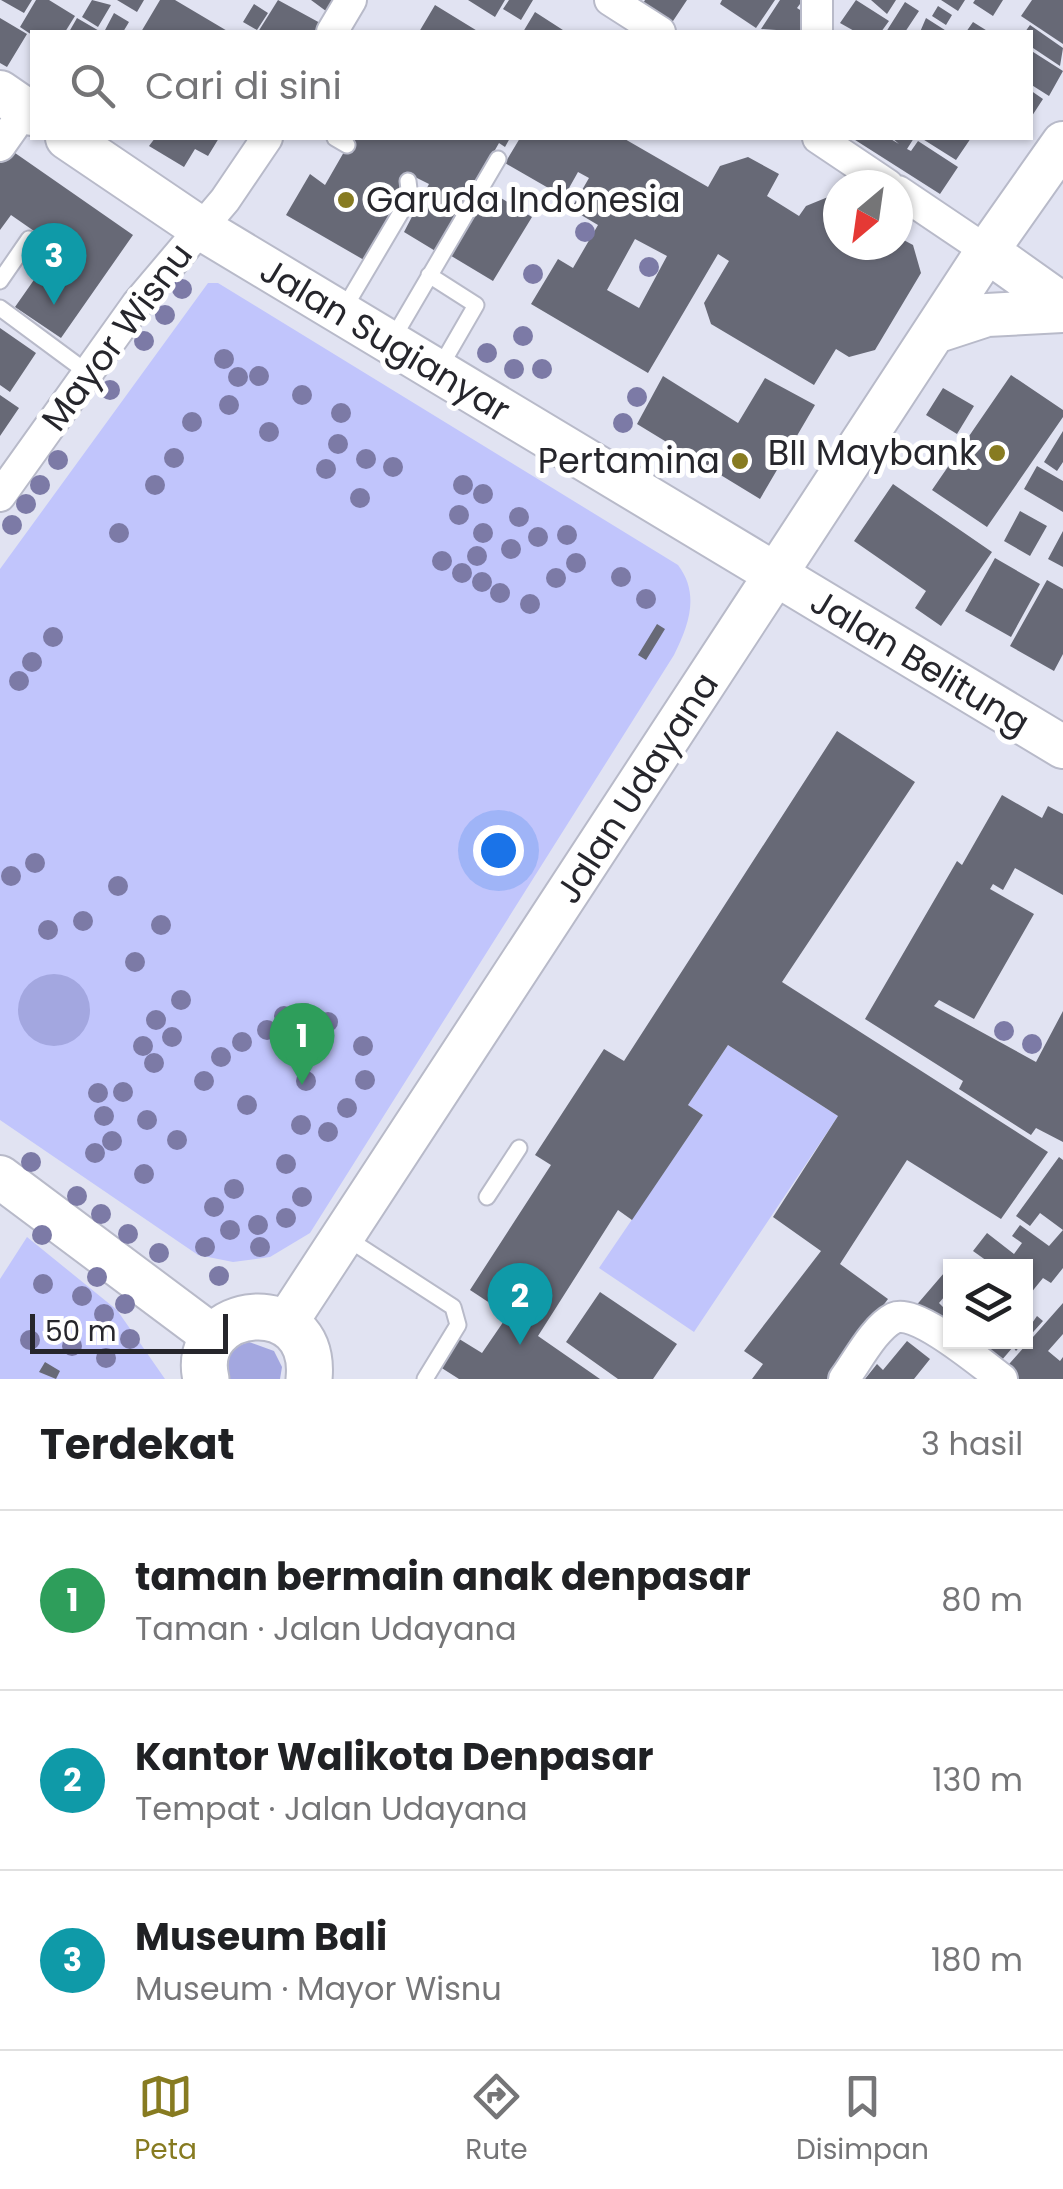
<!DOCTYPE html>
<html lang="id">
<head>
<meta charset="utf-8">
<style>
  body { margin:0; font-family:Poppins,sans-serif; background:#f2f2f2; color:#202124 }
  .controls { position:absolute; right:30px; bottom:30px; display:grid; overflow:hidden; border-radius:0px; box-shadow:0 2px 8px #0004 }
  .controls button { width:90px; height:90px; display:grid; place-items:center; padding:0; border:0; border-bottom:2px solid #e0e0e0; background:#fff; color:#202124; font:50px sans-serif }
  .compass { position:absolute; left:823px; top:170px; width:90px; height:90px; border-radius:50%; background:#fff; box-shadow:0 2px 8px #0004; rotate:209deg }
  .scale { position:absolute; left:30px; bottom:25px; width:198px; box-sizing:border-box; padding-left:10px; border:5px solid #26262c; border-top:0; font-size:28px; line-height:35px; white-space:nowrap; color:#26262c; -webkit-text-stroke:8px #fff; paint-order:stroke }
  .you { position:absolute; left:498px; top:850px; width:35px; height:35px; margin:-25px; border:8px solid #fff; border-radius:50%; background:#1a73e8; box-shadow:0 0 0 15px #1a73e833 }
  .badge { display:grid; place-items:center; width:65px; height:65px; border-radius:50%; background:#877b21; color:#fff; font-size:32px; font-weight:700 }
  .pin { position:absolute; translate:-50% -82px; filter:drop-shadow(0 2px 5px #0008) }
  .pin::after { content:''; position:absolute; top:52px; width:35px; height:30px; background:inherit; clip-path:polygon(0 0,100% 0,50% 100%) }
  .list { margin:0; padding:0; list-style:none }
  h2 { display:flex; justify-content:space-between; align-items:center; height:130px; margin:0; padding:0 40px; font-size:42px }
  h2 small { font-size:32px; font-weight:400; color:#757577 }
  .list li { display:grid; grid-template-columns:65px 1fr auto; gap:30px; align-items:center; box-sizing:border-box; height:180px; padding:0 40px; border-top:2px solid #e0e0e0 }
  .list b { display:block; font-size:38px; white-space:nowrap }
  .list p { margin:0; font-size:32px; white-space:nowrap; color:#757577 }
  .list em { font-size:32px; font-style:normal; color:#757577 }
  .icon { flex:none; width:55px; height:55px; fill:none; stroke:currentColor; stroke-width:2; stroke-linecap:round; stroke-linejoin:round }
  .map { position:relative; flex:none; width:1063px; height:1379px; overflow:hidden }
  .search { position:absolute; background:#fff; box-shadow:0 2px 8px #0004; left:30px; right:30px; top:30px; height:110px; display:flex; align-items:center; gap:25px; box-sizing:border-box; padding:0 35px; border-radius:0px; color:#757577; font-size:38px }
  .sheet { height:670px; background:#fff }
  nav { display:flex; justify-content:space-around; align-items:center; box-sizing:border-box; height:140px; border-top:2px solid #e0e0e0; background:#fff; font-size:28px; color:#757577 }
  nav a { display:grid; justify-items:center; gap:5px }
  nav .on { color:#877b21 }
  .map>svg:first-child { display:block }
  .green { fill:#c1c5fc }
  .water { fill:#a3a7e0 }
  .building { fill:#676976; fill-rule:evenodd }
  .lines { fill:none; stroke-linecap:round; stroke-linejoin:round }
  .lane-casing { stroke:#b8bac9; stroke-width:19 }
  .street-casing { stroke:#b8bac9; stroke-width:34 }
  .secondary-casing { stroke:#b8bac9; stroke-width:46 }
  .primary-casing { stroke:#b8bac9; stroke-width:49 }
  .lane { stroke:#fff; stroke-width:15 }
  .street { stroke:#fff; stroke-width:30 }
  .secondary { stroke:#fff; stroke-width:42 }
  .primary { stroke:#fff; stroke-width:45 }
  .tree { fill:#7c7aa6 }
  .poi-dot { fill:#877b21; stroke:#fff; stroke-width:4 }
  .labels { text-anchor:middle; stroke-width:10; stroke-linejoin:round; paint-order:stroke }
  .poi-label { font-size:35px; fill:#26262c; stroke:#fff; text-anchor:end }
  .street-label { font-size:35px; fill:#26262c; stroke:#fff }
</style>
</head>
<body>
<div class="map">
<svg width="1063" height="1379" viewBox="0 0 1063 1379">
  <rect width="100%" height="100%" fill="#e1e3f2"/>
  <!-- green -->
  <path class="green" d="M208,283H218L678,565C700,594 689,625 674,655L310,1233L270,1257L233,1262L198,1255L0,1120V569Z
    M728,1045L838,1116L694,1332L599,1268L703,1115L688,1105Z
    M27,1237L117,1310L165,1379H0V1279Z"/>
  <!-- water -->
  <path class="water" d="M18 1010a36 36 0 1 1 72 0a36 36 0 1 1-72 0Z
    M249,1342L274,1351L282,1367L280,1379H225C223,1360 230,1347 249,1342Z"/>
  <!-- building -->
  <path class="building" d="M1,0H32L24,13Z
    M36,0H49L75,16L65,32L32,35L20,27Z
    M92,0L111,5L98,27L82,17Z
    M117,0H144L137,12Z
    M160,0H175L229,32H141Z
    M278,0L322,24L317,32H258Z
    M311,0H341L330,14Z
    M468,0H505L495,17Z
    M509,0H533L521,20L503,9Z
    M645,0H687L671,24L642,5Z
    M722,0H775L756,28L720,4Z
    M780,0H803L797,8L814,19L805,32L761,29Z
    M856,0L889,21L881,32H856L840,23Z
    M871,0H896L887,14Z
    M941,0H965L958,11Z
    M975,0H1003L993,16L973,3Z
    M1032,0H1063V44L1021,16Z
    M905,2L919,11L905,32H886Z
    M254,4L268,13L257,30L243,22Z
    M435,5L479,32H419Z
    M938,6L952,15L946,25L932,16Z
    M535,12L566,32H523Z
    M114,13L129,22L123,32H104Z
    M0,18L27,34L7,67L0,63Z
    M77,18L101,32H69Z
    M926,18L948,32H920Z
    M973,22L989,32H966Z
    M1030,25L1063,48L1060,66L1030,46V32H1025Z
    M1030,50L1063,71L1049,96L1030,84Z
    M1030,90L1043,99L1030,119Z
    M155,138H219L208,156L195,149L184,167L149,146Z
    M352,138H510L505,147L499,143L437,252L404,232L429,184L411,175L364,260L286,215L310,174L325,185Z
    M520,138H623L708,187L720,166L748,157L779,174L767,196L799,216L806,206L828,197L838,202V245H898V237L913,245L921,273L875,350L849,357L836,349L814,385L711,324L704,303L729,261L718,254L648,373L531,304L558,259L573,268L598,225L571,209L589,178L578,172L564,197L505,163ZM635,239L667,256L639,308L607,290Z
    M852,138H889L899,144L892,138H914L907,149L911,151L918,141L958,167L940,194Z
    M921,138H971L956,160Z
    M5,146L133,235L61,338L15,307L57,247L11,215L0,230V154Z
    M486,189L532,217L493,281L448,254Z
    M0,328L36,353L10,392L0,385Z
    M1011,375L1063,410V417L987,527L932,490Z
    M663,376L738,423L765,378L815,405L760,499L637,424Z
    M943,388L974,406L957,434L926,415Z
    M0,395L19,408L0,436Z
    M1063,431V462L1057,471L1044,462Z
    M1037,466L1063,481V512L1024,489Z
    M893,484L992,552L941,626L915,608L926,591L854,541Z
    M1020,511L1047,526L1030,556L1004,541Z
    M1063,531V567L1048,559Z
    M995,558L1040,584L1011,637L965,611Z
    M1047,580L1063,589V654L1054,671L1010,646Z
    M657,624L665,629L646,660L638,655Z
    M837,731L915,782L782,982L1048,1152L1001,1219L907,1160L840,1264L888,1299L828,1379H752L763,1364L744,1351L821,1251L773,1217L838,1116L728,1045L688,1105L703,1115L632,1220L618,1210L538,1336L600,1379H459L437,1365L456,1337L482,1353L508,1315L470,1290L551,1165L535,1155L604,1049L624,1061Z
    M1002,795L1042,818L1048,806L1063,814V895L1015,868L1003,890L993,884L990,889L1034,914L974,1019L939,1000L934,1006L1036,1062L1063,1011V1142L1036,1128L1031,1135L959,1089L963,1081L865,1019L957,861L962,865Z
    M1059,1157L1063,1160V1268L1051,1283L1043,1278L1026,1299V1266H994L973,1251L987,1233L1014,1254L1022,1243L1012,1236L1020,1225L1049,1246L1063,1230L1040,1213L1030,1226L1016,1216Z
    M950,1266V1290L939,1303L950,1314L938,1328L914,1308Z
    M600,1292L677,1344L653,1379H618L566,1342Z
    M1063,1303V1334L1048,1351L1060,1361L1063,1357V1379H1010L1002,1372Z
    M1037,1316L1043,1321L1026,1340V1323L1030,1326Z
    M907,1341L930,1359L914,1379H865L877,1364L883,1370Z
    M985,1342H1024L1016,1351L1013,1347L995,1368L987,1351L991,1346Z
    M45,1362L60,1371L56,1379L39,1372Z"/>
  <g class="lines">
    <!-- lane casing -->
    <g class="lane-casing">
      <path id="lane" d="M335,138L347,145
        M429,275L476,305L439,369
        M0,281L29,239
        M0,308L88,373
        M342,312L410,197L408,181
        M392,340L498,159
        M487,1197L519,1148
        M345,1237L453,1307L458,1325L425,1379"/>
    </g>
    <!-- street casing -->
    <g class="street-casing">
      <path id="street" d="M610,0L660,32
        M332,32L351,0
        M817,32V0
        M818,138L888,185
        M0,146L26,109
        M898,191L987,251
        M0,496L137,304L225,200L267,138
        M844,1379C857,1362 874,1328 894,1318C916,1308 983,1365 1002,1379"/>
    </g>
    <!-- secondary casing -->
    <g class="secondary-casing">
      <path id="secondary" d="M0,92L32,114
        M67,138L200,228L1063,747
        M987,251L1063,305
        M935,332L987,315L1063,311
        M0,1177L214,1337
        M286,1323L987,251L1063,143"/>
    </g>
    <!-- primary casing -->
    <g class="primary-casing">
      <path id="primary" d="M206,1379C188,1304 318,1289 309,1379"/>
    </g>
    <!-- lane -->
    <use href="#lane" class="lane"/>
    <!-- street -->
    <use href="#street" class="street"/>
    <!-- secondary -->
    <use href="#secondary" class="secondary"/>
    <!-- primary -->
    <use href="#primary" class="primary"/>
  </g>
  <!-- trees -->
  <g class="tree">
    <circle cx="585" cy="232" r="10"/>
    <circle cx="649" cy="267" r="10"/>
    <circle cx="533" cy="274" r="10"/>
    <circle cx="182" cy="289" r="10"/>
    <circle cx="165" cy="315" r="10"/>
    <circle cx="523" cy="336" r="10"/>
    <circle cx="144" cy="341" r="10"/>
    <circle cx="487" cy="353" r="10"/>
    <circle cx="224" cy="359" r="10"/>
    <circle cx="514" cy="369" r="10"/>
    <circle cx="542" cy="369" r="10"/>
    <circle cx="259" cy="376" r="10"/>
    <circle cx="238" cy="377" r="10"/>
    <circle cx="110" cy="390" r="10"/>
    <circle cx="302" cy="395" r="10"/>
    <circle cx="637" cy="397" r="10"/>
    <circle cx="229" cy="405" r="10"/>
    <circle cx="341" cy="413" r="10"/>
    <circle cx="192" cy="422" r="10"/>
    <circle cx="623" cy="423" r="10"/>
    <circle cx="269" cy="432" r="10"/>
    <circle cx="338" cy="444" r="10"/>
    <circle cx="174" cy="458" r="10"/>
    <circle cx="366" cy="459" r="10"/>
    <circle cx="58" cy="460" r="10"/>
    <circle cx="393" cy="467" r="10"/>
    <circle cx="326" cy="469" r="10"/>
    <circle cx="40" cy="485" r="10"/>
    <circle cx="155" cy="485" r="10"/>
    <circle cx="463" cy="485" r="10"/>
    <circle cx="483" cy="494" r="10"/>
    <circle cx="360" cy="498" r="10"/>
    <circle cx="26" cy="504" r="10"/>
    <circle cx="459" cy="515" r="10"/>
    <circle cx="519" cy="517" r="10"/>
    <circle cx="12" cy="525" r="10"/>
    <circle cx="119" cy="533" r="10"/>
    <circle cx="483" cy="533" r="10"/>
    <circle cx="567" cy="535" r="10"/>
    <circle cx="538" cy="537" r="10"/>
    <circle cx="511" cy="549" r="10"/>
    <circle cx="477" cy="556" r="10"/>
    <circle cx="442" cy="561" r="10"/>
    <circle cx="576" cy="563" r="10"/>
    <circle cx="462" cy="573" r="10"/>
    <circle cx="621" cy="577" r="10"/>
    <circle cx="556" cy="578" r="10"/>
    <circle cx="482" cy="582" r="10"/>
    <circle cx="500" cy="593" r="10"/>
    <circle cx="646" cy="599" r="10"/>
    <circle cx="530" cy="604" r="10"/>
    <circle cx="53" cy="637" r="10"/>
    <circle cx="32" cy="662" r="10"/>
    <circle cx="19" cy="681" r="10"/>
    <circle cx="35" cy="863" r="10"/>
    <circle cx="11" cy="876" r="10"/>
    <circle cx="118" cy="886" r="10"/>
    <circle cx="83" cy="921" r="10"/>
    <circle cx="161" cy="925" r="10"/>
    <circle cx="48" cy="930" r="10"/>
    <circle cx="135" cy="962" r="10"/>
    <circle cx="181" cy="1000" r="10"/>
    <circle cx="305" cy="1013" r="10"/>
    <circle cx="284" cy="1016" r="10"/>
    <circle cx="156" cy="1020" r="10"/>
    <circle cx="328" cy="1022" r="10"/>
    <circle cx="267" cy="1030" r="10"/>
    <circle cx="1004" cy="1031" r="10"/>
    <circle cx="172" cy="1037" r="10"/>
    <circle cx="242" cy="1042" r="10"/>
    <circle cx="1032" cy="1044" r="10"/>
    <circle cx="143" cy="1046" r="10"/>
    <circle cx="363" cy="1046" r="10"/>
    <circle cx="221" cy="1057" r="10"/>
    <circle cx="154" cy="1063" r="10"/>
    <circle cx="365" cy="1080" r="10"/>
    <circle cx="204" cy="1081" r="10"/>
    <circle cx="306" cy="1081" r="10"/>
    <circle cx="123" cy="1092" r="10"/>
    <circle cx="98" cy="1093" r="10"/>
    <circle cx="247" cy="1105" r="10"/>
    <circle cx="347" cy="1108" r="10"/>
    <circle cx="104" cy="1116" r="10"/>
    <circle cx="147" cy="1120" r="10"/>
    <circle cx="301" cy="1125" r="10"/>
    <circle cx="328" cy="1132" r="10"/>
    <circle cx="177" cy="1140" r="10"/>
    <circle cx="112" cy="1141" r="10"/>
    <circle cx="95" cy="1153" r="10"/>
    <circle cx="31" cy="1162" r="10"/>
    <circle cx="286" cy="1164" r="10"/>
    <circle cx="144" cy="1174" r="10"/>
    <circle cx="234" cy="1189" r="10"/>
    <circle cx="77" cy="1196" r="10"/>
    <circle cx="302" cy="1197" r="10"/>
    <circle cx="214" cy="1207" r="10"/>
    <circle cx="101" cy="1214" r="10"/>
    <circle cx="286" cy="1218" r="10"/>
    <circle cx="258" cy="1225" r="10"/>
    <circle cx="230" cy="1230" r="10"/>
    <circle cx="128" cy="1234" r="10"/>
    <circle cx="42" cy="1235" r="10"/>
    <circle cx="205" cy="1247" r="10"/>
    <circle cx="260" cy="1247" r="10"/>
    <circle cx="159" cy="1253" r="10"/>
    <circle cx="219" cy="1276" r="10"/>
    <circle cx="97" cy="1277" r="10"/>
    <circle cx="43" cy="1284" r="10"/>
    <circle cx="82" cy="1296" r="10"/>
    <circle cx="125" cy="1304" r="10"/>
    <circle cx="104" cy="1314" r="10"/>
    <circle cx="130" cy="1339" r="10"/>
    <circle cx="30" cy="1340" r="10"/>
    <circle cx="72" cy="1346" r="10"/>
    <circle cx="106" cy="1358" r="10"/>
  </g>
  <!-- markers -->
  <g class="poi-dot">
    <circle cx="346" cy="200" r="10"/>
    <circle cx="997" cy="453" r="10"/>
    <circle cx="740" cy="461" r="10"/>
  </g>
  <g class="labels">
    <!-- poi labels -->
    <g class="poi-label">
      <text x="366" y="212" text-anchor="start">Garuda Indonesia</text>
      <text x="977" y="465">BII Maybank</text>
      <text x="720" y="473">Pertamina</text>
    </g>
    <!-- street labels -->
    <g class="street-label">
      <text transform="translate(117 337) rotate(-53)" y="12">Mayor Wisnu</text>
      <text transform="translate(385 340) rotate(31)" y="12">Jalan Sugianyar</text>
      <text transform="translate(920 662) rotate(31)" y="12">Jalan Belitung</text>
      <text transform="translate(637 788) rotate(-57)" y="12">Jalan Udayana</text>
    </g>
  </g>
</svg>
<div class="controls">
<button><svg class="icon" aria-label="layers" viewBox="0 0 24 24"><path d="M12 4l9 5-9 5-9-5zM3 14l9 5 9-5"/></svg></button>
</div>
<svg class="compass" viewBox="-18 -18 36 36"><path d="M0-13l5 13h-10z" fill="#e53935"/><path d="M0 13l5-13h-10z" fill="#757577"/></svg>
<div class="scale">50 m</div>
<div class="you"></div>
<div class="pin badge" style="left:302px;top:1085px;background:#2e9e5b">1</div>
<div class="pin badge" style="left:520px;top:1345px;background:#0f9aa8">2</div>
<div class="pin badge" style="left:54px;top:305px;background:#0f9aa8">3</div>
<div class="search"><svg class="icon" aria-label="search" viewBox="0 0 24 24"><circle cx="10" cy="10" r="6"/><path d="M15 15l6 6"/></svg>Cari di sini</div>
</div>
<section class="sheet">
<h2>Terdekat<small>3 hasil</small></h2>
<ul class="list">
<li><span class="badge" style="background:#2e9e5b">1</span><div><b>taman bermain anak denpasar</b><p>Taman · Jalan Udayana</p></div><em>80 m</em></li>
<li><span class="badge" style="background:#0f9aa8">2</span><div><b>Kantor Walikota Denpasar</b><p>Tempat · Jalan Udayana</p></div><em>130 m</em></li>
<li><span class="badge" style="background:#0f9aa8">3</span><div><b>Museum Bali</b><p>Museum · Mayor Wisnu</p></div><em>180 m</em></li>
</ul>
</section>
<nav>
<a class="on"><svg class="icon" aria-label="map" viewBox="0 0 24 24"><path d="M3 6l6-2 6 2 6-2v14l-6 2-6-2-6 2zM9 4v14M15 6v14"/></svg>Peta</a>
<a><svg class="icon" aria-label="directions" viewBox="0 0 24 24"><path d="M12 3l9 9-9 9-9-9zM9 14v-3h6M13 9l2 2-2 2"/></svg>Rute</a>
<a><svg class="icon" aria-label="saved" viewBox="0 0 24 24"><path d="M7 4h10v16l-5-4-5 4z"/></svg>Disimpan</a>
</nav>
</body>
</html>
